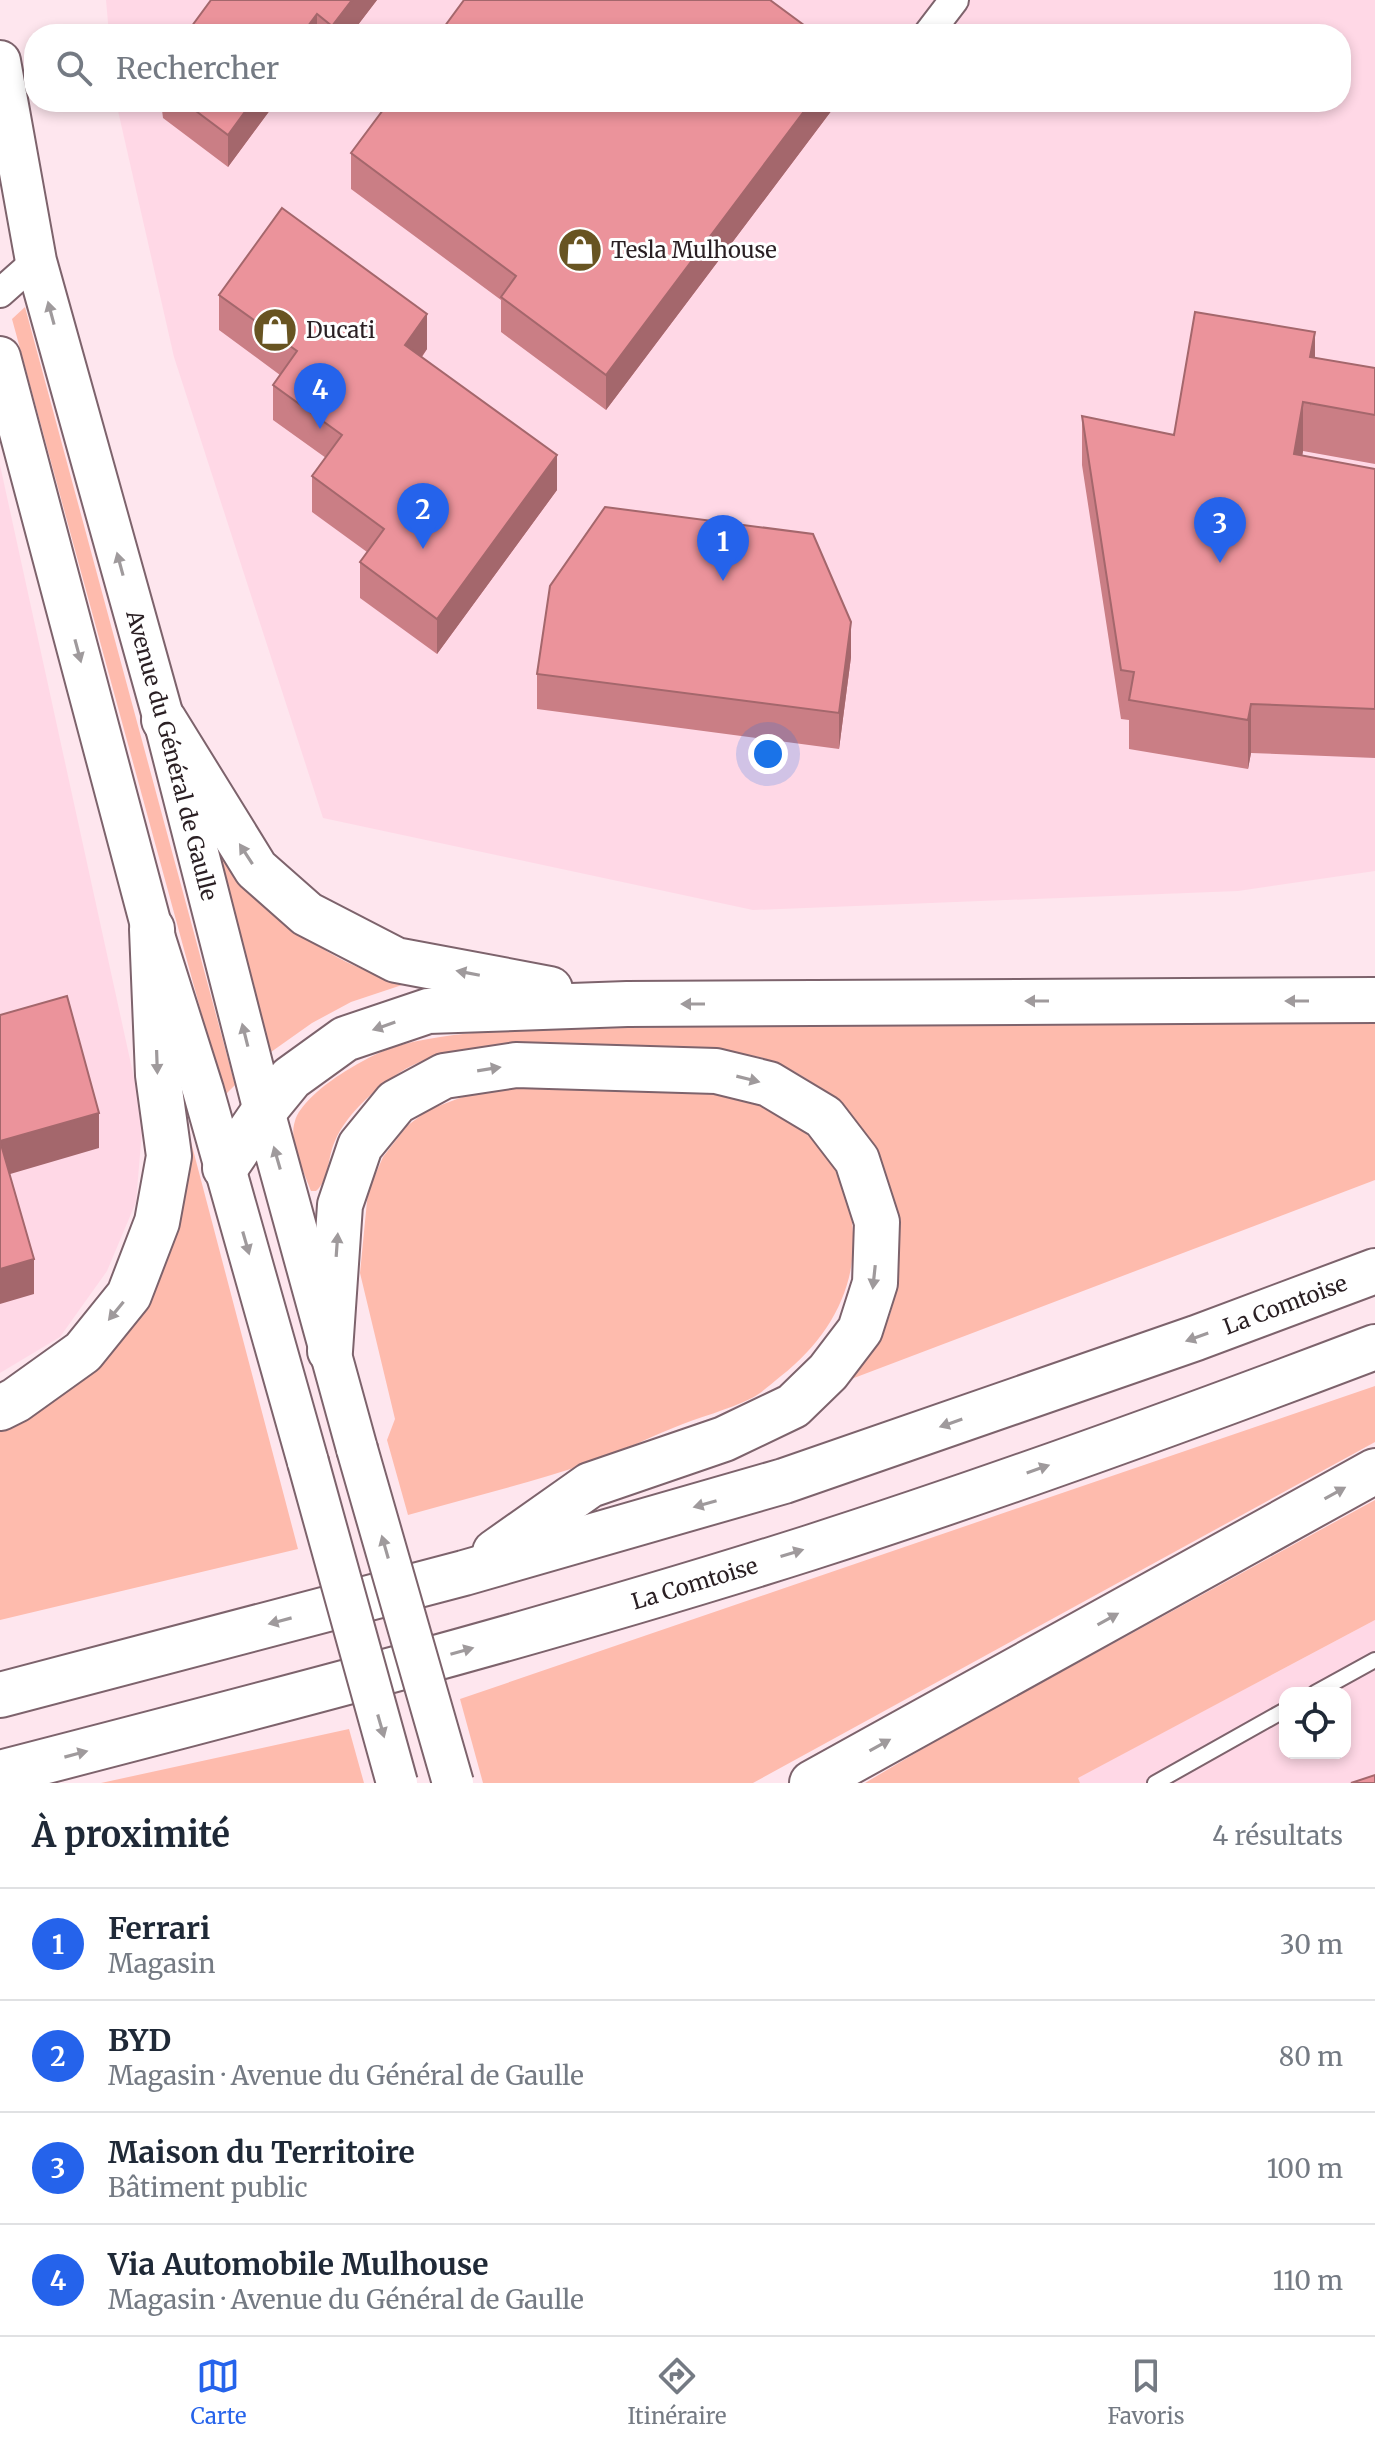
<!DOCTYPE html>
<html lang="fr">
<head>
<meta charset="utf-8">
<style>
  body { margin:0; font-family:Merriweather,serif; background:#f2f2f3; color:#1f2937 }
  .controls { position:absolute; right:24px; bottom:24px; display:grid; overflow:hidden; border-radius:16px; box-shadow:0 4px 12px #0003 }
  .controls button { width:72px; height:72px; display:grid; place-items:center; padding:0; border:0; border-bottom:2px solid #e0e1e3; background:#fff; color:#1f2937; font:40px sans-serif }
  .you { position:absolute; left:768px; top:754px; width:28px; height:28px; margin:-20px; border:6px solid #fff; border-radius:50%; background:#1a73e8; box-shadow:0 0 0 12px #1a73e833 }
  .badge { display:grid; place-items:center; width:52px; height:52px; border-radius:50%; background:#2563eb; color:#fff; font-size:26px; font-weight:700 }
  .pin { position:absolute; translate:-50% -66px; filter:drop-shadow(0 2px 4px #0008) }
  .pin::after { content:''; position:absolute; top:42px; width:28px; height:24px; background:inherit; clip-path:polygon(0 0,100% 0,50% 100%) }
  .list { margin:0; padding:0; list-style:none }
  h2 { display:flex; justify-content:space-between; align-items:center; height:104px; margin:0; padding:0 32px; font-size:34px }
  h2 small { font-size:26px; font-weight:400; color:#747a83 }
  .list li { display:grid; grid-template-columns:52px 1fr auto; gap:24px; align-items:center; box-sizing:border-box; height:112px; padding:0 32px; border-top:2px solid #e0e1e3 }
  .list b { display:block; font-size:30px; white-space:nowrap }
  .list p { margin:0; font-size:26px; white-space:nowrap; color:#747a83 }
  .list em { font-size:26px; font-style:normal; color:#747a83 }
  .icon { flex:none; width:44px; height:44px; fill:none; stroke:currentColor; stroke-width:2; stroke-linecap:round; stroke-linejoin:round }
  .map { position:relative; flex:none; width:1375px; height:1783px; overflow:hidden }
  .search { position:absolute; background:#fff; box-shadow:0 4px 12px #0003; left:24px; right:24px; top:24px; height:88px; display:flex; align-items:center; gap:20px; box-sizing:border-box; padding:0 28px; border-radius:32px; color:#747a83; font-size:30px }
  .sheet { height:552px; background:#fff }
  nav { display:flex; justify-content:space-around; align-items:center; box-sizing:border-box; height:112px; border-top:2px solid #e0e1e3; background:#fff; font-size:22px; color:#747a83 }
  nav a { display:grid; justify-items:center; gap:4px }
  nav .on { color:#2563eb }
  .map>svg:first-child { display:block }
  .built { fill:#ffd8e6; fill-rule:evenodd }
  .green { fill:#febbad }
  .lines { fill:none; stroke-linecap:round; stroke-linejoin:round }
  .lane-casing { stroke:#7d636c; stroke-width:18 }
  .street-casing { stroke:#7d636c; stroke-width:32 }
  .secondary-casing { stroke:#7d636c; stroke-width:44 }
  .highway-casing { stroke:#7d636c; stroke-width:48 }
  .lane { stroke:#fff; stroke-width:14 }
  .street { stroke:#fff; stroke-width:28 }
  .secondary { stroke:#fff; stroke-width:40 }
  .highway { stroke:#fff; stroke-width:44 }
  .secondary-bridge-casing { stroke:#7d636c; stroke-width:44; stroke-linecap:butt }
  .secondary-bridge { stroke:#fff; stroke-width:40 }
  .wall { fill:#ca7e85 }
  .shaded-wall { fill:#a4676c }
  .building { fill:#eb939b; stroke:#a4676c; stroke-width:2 }
  .oneway { fill:#9f9a9c }
  .labels { text-anchor:middle; stroke-width:6; stroke-linejoin:round; paint-order:stroke }
  .poi-label { font-size:22px; fill:#2a1f23; stroke:#fff; text-anchor:start }
  .street-label { font-size:22px; fill:#2a1f23; stroke:#fff }
</style>
</head>
<body>
<div class="map">
<svg width="1375" height="1783" viewBox="0 0 1375 1783">
  <rect width="100%" height="100%" fill="#fee6ee"/>
  <!-- built -->
  <path class="built" d="M106,0H1375V871L1238,891L753,910L323,818L174,357L116,102H1341V34H109Z
    M0,465L143,1119L136,1202L107,1271L60,1337L0,1373Z
    M1375,1620V1783H1080L1077,1778ZM1285,1693H1345V1753H1285Z"/>
  <!-- green -->
  <path class="green" d="M25,307L235,1085L224,1096L12,319Z
    M217,852C249,891 285,925 328,952C351,966 378,975 402,985L351,1002L312,1023L271,1052Z
    M978,1019L1375,1023V1180L846,1381C859,1364 875,1346 885,1327C895,1307 896,1284 898,1262C904,1173 851,1089 766,1059C755,1055 742,1055 730,1053C680,1046 629,1048 579,1047C523,1046 463,1040 411,1066C384,1080 347,1112 335,1141C327,1158 330,1179 316,1191H311C304,1171 288,1141 295,1121C304,1091 372,1052 401,1045C469,1027 554,1030 625,1028C743,1025 860,1022 978,1019Z
    M709,1088C774,1105 832,1134 849,1206C865,1273 835,1334 781,1376C772,1383 763,1392 752,1398C728,1410 699,1417 673,1428C645,1439 618,1454 589,1463C530,1483 468,1498 408,1515L387,1440L395,1419L360,1273L368,1191L383,1157L407,1126L428,1110L465,1096L504,1089Z
    M186,1123L298,1549L0,1620V1422L82,1377Z
    M1375,1386V1442L753,1783H483L460,1699Z
    M1375,1500V1620L1078,1778L1080,1783H865L946,1735Z
    M349,1729L364,1783H101Z"/>
  <g class="lines">
    <!-- lane casing -->
    <g class="lane-casing">
      <path id="lane" d="M1315,1693L1375,1660
        M1155,1783L1285,1710"/>
    </g>
    <!-- street casing -->
    <g class="street-casing">
      <path id="street" d="M928,34L954,0
        M0,293L36,261"/>
    </g>
    <!-- secondary casing -->
    <g class="secondary-casing">
      <g id="secondary">
        <path id="s1" d="M0,61L36,261L164,720L264,1111L357,1449"/>
        <path d="M0,357L152,929L203,1090L308,1462"/>
      </g>
    </g>
    <!-- highway casing -->
    <g class="highway-casing">
      <g id="highway">
        <path d="M164,720L256,869L307,914L396,960L550,989"/>
        <path d="M225,1168L264,1111L291,1078L345,1039L428,1011L627,1004L1375,1000"/>
        <path d="M330,1351L340,1205L360,1146L396,1102L444,1076L516,1065L716,1071L769,1084L824,1117L857,1160L877,1222L875,1283L860,1330L828,1372L793,1406L724,1439L590,1485L495,1552"/>
        <path d="M0,1408L16,1400L83,1352L129,1295L157,1222L169,1156L158,1075L152,929"/>
        <path id="s2" d="M0,1695L464,1573L784,1481L1196,1338L1375,1271"/>
        <path id="s3" d="M0,1773C271,1703 542,1633 809,1548C999,1487 1188,1418 1375,1347"/>
        <path d="M812,1783L1375,1471"/>
      </g>
    </g>
    <!-- lane -->
    <use href="#lane" class="lane"/>
    <!-- street -->
    <use href="#street" class="street"/>
    <!-- secondary -->
    <use href="#secondary" class="secondary"/>
    <!-- highway -->
    <use href="#highway" class="highway"/>
    <!-- secondary-bridge casing -->
    <g class="secondary-bridge-casing">
      <path id="secondary-bridge" d="M357,1449L453,1783
        M308,1462L397,1783"/>
    </g>
    <!-- secondary-bridge -->
    <use href="#secondary-bridge" class="secondary-bridge"/>
  </g>
  <!-- wall -->
  <path class="wall" d="M211,0H377L351,34H186Z
    M161,102H276L228,167L163,118Z
    M838,102L606,410L501,332V300L351,189V153Z
    M219,295L427,349L422,357L557,490L437,654L360,598V562L367,552L312,512V476L326,458L273,420V385L280,375L219,330Z
    M1315,358L1375,368V464L1303,451L1302,456L1375,469V758L1251,753L1248,769L1129,749V720L1121,719L1082,465V416L1174,435Z
    M851,657L839,749L537,709V674Z"/>
  <!-- shaded-wall -->
  <path class="shaded-wall" d="M352,0H377L351,34H332V26Z
    M317,14V34H302Z
    M252,102H276L228,167V135Z
    M811,102H838L606,410V375Z
    M427,314V349L405,380V345Z
    M1315,332V381L1310,406V357Z
    M1303,402V451L1294,503V454Z
    M557,455V490L437,654V619Z
    M851,622V657L839,749V713Z
    M1251,704V753L1248,769V720Z
    M99,1113V1148L0,1177V1141Z
    M34,1259V1294L0,1304V1269Z"/>
  <!-- building -->
  <path class="building" d="M211,0H352L332,26L317,14L302,34H186Z
    M464,0H770L816,34H439Z
    M184,102H252L228,135Z
    M389,102H811L606,375L501,297L516,276L351,153Z
    M282,208L427,314L405,345L557,455L437,619L360,562L384,529L312,476L342,435L273,385L297,351L219,295Z
    M1195,312L1315,332L1310,357L1375,368V415L1303,402L1294,454L1375,469V709L1251,704L1248,720L1129,700L1134,672L1121,670L1082,416L1174,435Z
    M605,507L813,534L851,622L839,713L537,674L550,586Z
    M67,996L99,1113L0,1141L34,1259L0,1269V1015Z
    M1375,1775V1783H1351Z"/>
  <!-- one-way arrows -->
  <defs><path id="oneway-solid" d="M-6-.8H1V-3.2L6.5 0L1 3.2V.8H-6Z" transform="scale(2)"/></defs>
  <g class="oneway">
    <use href="#oneway-solid" transform="translate(51 313) rotate(-105)"/>
    <use href="#oneway-solid" transform="translate(120 564) rotate(-105)"/>
    <use href="#oneway-solid" transform="translate(78 651) rotate(75)"/>
    <use href="#oneway-solid" transform="translate(246 854) rotate(-123)"/>
    <use href="#oneway-solid" transform="translate(468 973) rotate(-169)"/>
    <use href="#oneway-solid" transform="translate(1037 1001) rotate(180)"/>
    <use href="#oneway-solid" transform="translate(1297 1001) rotate(180)"/>
    <use href="#oneway-solid" transform="translate(693 1004) rotate(180)"/>
    <use href="#oneway-solid" transform="translate(384 1026) rotate(161)"/>
    <use href="#oneway-solid" transform="translate(245 1035) rotate(-104)"/>
    <use href="#oneway-solid" transform="translate(157 1062) rotate(88)"/>
    <use href="#oneway-solid" transform="translate(489 1069) rotate(-9)"/>
    <use href="#oneway-solid" transform="translate(748 1079) rotate(14)"/>
    <use href="#oneway-solid" transform="translate(277 1158) rotate(-106)"/>
    <use href="#oneway-solid" transform="translate(246 1243) rotate(74)"/>
    <use href="#oneway-solid" transform="translate(337 1245) rotate(-86)"/>
    <use href="#oneway-solid" transform="translate(874 1277) rotate(96)"/>
    <use href="#oneway-solid" transform="translate(116 1311) rotate(129)"/>
    <use href="#oneway-solid" transform="translate(1197 1337) rotate(160)"/>
    <use href="#oneway-solid" transform="translate(951 1423) rotate(161)"/>
    <use href="#oneway-solid" transform="translate(1038 1469) rotate(-19)"/>
    <use href="#oneway-solid" transform="translate(1335 1493) rotate(-29)"/>
    <use href="#oneway-solid" transform="translate(705 1504) rotate(164)"/>
    <use href="#oneway-solid" transform="translate(385 1547) rotate(-106)"/>
    <use href="#oneway-solid" transform="translate(792 1553) rotate(-17)"/>
    <use href="#oneway-solid" transform="translate(1108 1619) rotate(-29)"/>
    <use href="#oneway-solid" transform="translate(280 1621) rotate(165)"/>
    <use href="#oneway-solid" transform="translate(462 1651) rotate(-16)"/>
    <use href="#oneway-solid" transform="translate(381 1726) rotate(74)"/>
    <use href="#oneway-solid" transform="translate(880 1745) rotate(-29)"/>
    <use href="#oneway-solid" transform="translate(76 1754) rotate(-15)"/>
  </g>
  <!-- icons -->
  <defs>
    <g id="shop-disc" transform="scale(2.3)"><circle r="9.5" fill="#685422" stroke="#fff"/><path d="M-5-2.5h2.3a2.7 3.5 0 0 1 5.4 0H5L5.5 6h-11ZM-1.5-2.5h3a1.5 2.3 0 0 0-3 0Z" fill="#fff"/></g>
  </defs>
  <g fill-rule="evenodd">
    <use href="#shop-disc" x="580" y="250"/>
    <use href="#shop-disc" x="275" y="330"/>
  </g>
  <g class="labels">
    <!-- poi labels -->
    <g class="poi-label">
      <text x="611" y="258">Tesla Mulhouse</text>
      <text x="306" y="338">Ducati</text>
    </g>
    <!-- street labels -->
    <g class="street-label">
      <text dy="8" stroke="none"><textPath href="#s1" startOffset="716">Avenue du Général de Gaulle</textPath></text>
      <text dy="8" stroke="none"><textPath href="#s2" startOffset="1344">La Comtoise</textPath></text>
      <text dy="8" stroke="none"><textPath href="#s3" startOffset="720">La Comtoise</textPath></text>
    </g>
  </g>
</svg>
<div class="controls">
<button><svg class="icon" aria-label="locate" viewBox="0 0 24 24"><circle cx="12" cy="12" r="6"/><path d="M12 2v4M12 18v4M2 12h4M18 12h4"/></svg></button>
</div>
<div class="you"></div>
<div class="pin badge" style="left:723px;top:581px">1</div>
<div class="pin badge" style="left:423px;top:549px">2</div>
<div class="pin badge" style="left:1220px;top:563px">3</div>
<div class="pin badge" style="left:320px;top:429px">4</div>
<div class="search"><svg class="icon" aria-label="search" viewBox="0 0 24 24"><circle cx="10" cy="10" r="6"/><path d="M15 15l6 6"/></svg>Rechercher</div>
</div>
<section class="sheet">
<h2>À proximité<small>4 résultats</small></h2>
<ul class="list">
<li><span class="badge">1</span><div><b>Ferrari</b><p>Magasin</p></div><em>30 m</em></li>
<li><span class="badge">2</span><div><b>BYD</b><p>Magasin · Avenue du Général de Gaulle</p></div><em>80 m</em></li>
<li><span class="badge">3</span><div><b>Maison du Territoire</b><p>Bâtiment public</p></div><em>100 m</em></li>
<li><span class="badge">4</span><div><b>Via Automobile Mulhouse</b><p>Magasin · Avenue du Général de Gaulle</p></div><em>110 m</em></li>
</ul>
</section>
<nav>
<a class="on"><svg class="icon" aria-label="map" viewBox="0 0 24 24"><path d="M3 6l6-2 6 2 6-2v14l-6 2-6-2-6 2zM9 4v14M15 6v14"/></svg>Carte</a>
<a><svg class="icon" aria-label="directions" viewBox="0 0 24 24"><path d="M12 3l9 9-9 9-9-9zM9 14v-3h6M13 9l2 2-2 2"/></svg>Itinéraire</a>
<a><svg class="icon" aria-label="saved" viewBox="0 0 24 24"><path d="M7 4h10v16l-5-4-5 4z"/></svg>Favoris</a>
</nav>
</body>
</html>
